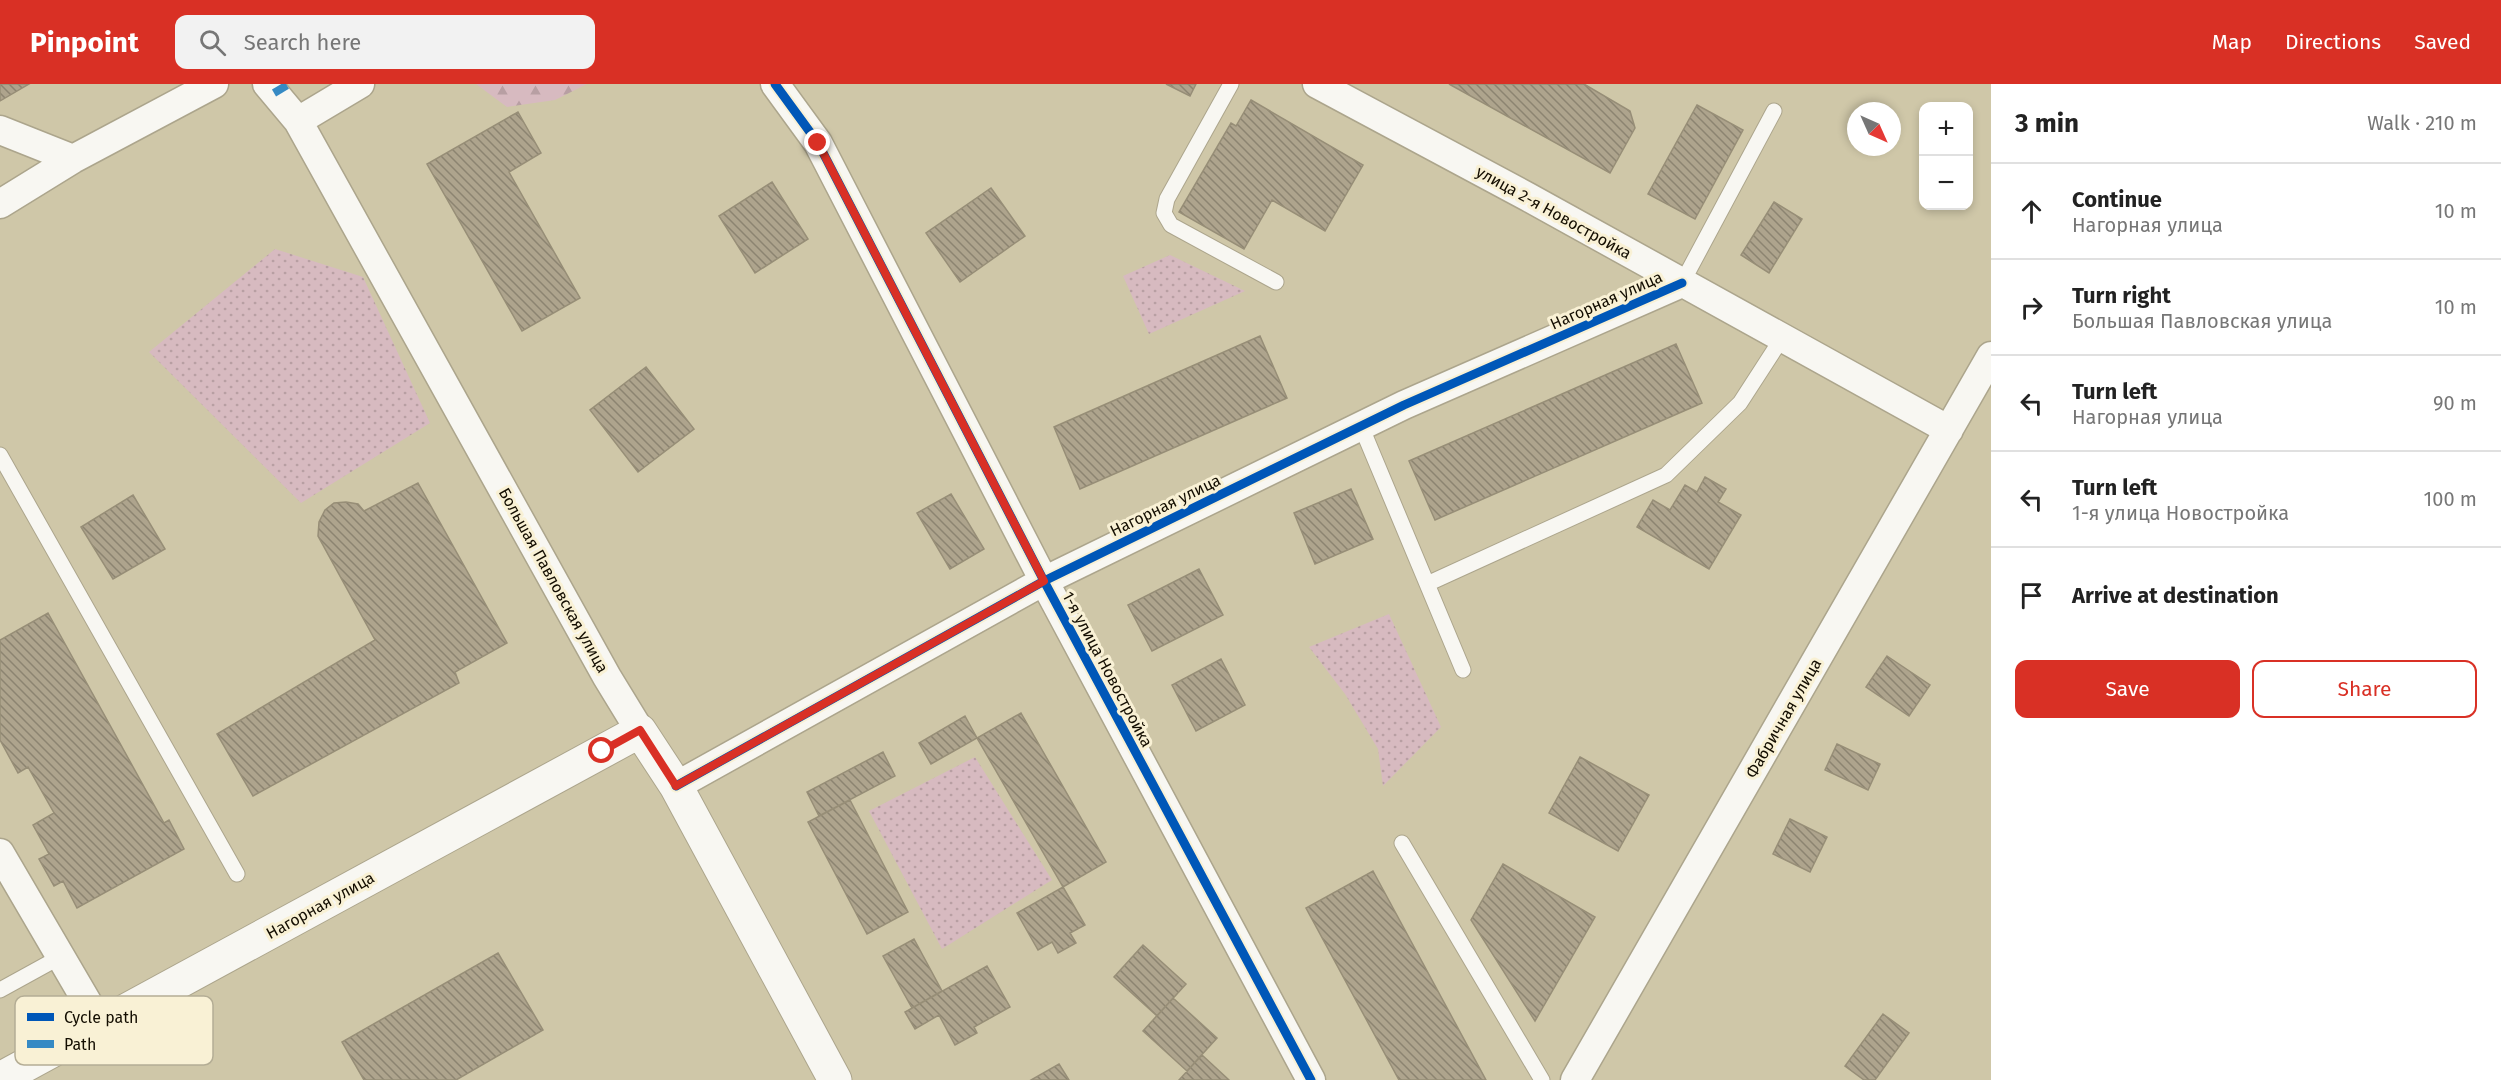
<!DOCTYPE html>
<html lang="en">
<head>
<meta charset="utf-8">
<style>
  body { margin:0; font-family:"Fira Sans",sans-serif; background:#f2f2f2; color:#222 }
  .controls { position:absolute; right:18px; top:18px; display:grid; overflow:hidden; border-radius:12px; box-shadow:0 3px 9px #0003 }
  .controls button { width:54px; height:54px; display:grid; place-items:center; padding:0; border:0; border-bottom:2px solid #e0e0e0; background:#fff; color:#222; font:30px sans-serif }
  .compass { position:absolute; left:1847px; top:18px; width:54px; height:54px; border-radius:50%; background:#fff; box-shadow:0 3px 9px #0003; rotate:135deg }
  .stop { position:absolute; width:18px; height:18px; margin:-14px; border:4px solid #d93025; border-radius:50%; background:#fff }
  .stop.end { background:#d93025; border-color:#fff; box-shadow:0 2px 6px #0008 }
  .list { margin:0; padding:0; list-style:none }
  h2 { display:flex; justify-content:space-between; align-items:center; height:78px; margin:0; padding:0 24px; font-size:26px }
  h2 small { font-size:20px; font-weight:400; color:#767676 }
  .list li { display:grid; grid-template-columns:39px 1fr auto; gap:18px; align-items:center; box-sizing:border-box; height:96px; padding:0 24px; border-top:2px solid #e0e0e0 }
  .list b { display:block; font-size:22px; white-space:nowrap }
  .list p { margin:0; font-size:20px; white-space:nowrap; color:#767676 }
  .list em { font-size:20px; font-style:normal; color:#767676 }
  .actions { display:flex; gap:12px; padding:18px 24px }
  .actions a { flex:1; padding:14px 0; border:2px solid #d93025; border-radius:12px; text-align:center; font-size:21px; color:#d93025 }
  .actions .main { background:#d93025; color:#fff }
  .icon { flex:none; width:33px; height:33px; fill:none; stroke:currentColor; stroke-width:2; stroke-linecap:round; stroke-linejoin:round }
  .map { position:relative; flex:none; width:1991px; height:996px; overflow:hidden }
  header { display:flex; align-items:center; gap:36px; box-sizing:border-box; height:84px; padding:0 30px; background:#d93025; color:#fff }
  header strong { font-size:28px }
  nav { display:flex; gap:33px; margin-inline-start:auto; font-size:21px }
  .search { width:420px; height:54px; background:#f2f2f2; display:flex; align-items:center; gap:15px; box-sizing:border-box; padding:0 21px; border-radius:12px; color:#767676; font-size:22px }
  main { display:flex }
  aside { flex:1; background:#fff }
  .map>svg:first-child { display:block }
  .grass { fill:url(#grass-dots) }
  .forest { fill:url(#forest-firs) }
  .building { fill:url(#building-back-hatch); stroke:#978e77; stroke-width:1.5 }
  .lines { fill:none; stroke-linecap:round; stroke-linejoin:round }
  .lane-casing { stroke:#aca58c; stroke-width:17 }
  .street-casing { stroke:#aca58c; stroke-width:31 }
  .secondary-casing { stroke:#aca58c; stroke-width:35 }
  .lane { stroke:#f8f7f2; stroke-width:15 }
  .street { stroke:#f8f7f2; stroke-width:28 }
  .secondary { stroke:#f8f7f2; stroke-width:33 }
  .quiet { stroke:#368ac4; stroke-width:8; stroke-dasharray:15 8; stroke-linecap:butt }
  .cycleway-casing { stroke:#f9f1d5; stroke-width:13 }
  .cycleway { stroke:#0057b8; stroke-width:9 }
  .route { stroke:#d93025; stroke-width:8 }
  .labels { text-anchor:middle; stroke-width:6; stroke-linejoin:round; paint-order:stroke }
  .street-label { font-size:16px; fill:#130d00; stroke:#f9f1d5 }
  .key { fill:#f9f1d5; stroke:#b4ad95; stroke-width:1.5 }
  .key-label { font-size:16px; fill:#130d00 }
</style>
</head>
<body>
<header>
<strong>Pinpoint</strong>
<div class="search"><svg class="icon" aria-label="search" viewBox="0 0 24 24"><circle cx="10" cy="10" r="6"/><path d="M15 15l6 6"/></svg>Search here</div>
<nav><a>Map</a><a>Directions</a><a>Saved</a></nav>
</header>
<main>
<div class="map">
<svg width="1991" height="996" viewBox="0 0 1991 996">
  <defs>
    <pattern id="grass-dots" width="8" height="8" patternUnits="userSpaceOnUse" patternTransform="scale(1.5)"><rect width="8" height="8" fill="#d7bac0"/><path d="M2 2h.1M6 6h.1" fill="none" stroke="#b89fa3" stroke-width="1.8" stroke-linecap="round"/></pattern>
    <pattern id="forest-firs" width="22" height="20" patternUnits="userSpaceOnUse" patternTransform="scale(1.5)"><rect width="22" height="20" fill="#d7bac0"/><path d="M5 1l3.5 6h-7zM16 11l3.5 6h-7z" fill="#b89fa3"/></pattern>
    <pattern id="building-back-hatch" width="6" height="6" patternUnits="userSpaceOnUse" patternTransform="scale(1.5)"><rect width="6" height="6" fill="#aea48d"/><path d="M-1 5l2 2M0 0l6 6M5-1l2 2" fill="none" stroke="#8c8471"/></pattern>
  </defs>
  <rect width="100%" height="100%" fill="#cfc7a8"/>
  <!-- grass -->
  <path class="grass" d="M275,165L363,193L430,339L301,419L149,268Z
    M1170,171L1245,207L1149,250L1123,192Z
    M1389,530L1441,643L1383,702L1378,665L1345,610L1309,563Z
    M975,673L1052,796L942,865L869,727Z"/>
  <!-- forest -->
  <path class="forest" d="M476,0H587L555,16L507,23Z"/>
  <!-- building -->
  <path class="building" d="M0,0H29L0,17Z
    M1166,0H1196L1190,12Z
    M1449,0H1584L1630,27L1635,44L1610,89Z
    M1251,16L1363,81L1325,147L1272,116L1244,165L1179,128L1231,39L1236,42Z
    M1697,21L1743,46L1695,135L1648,110Z
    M518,28L541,69L509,88L580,214L522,247L427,80Z
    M772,98L808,155L755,189L719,132Z
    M991,104L1025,152L960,198L926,149Z
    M1774,118L1802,135L1769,189L1741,171Z
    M1260,252L1287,314L1080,405L1054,343Z
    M1676,260L1702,319L1435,436L1409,377Z
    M646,283L694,345L638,388L590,326Z
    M1705,393L1726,405L1718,418L1741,431L1709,485L1637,443L1653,416L1670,426L1685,401L1697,408Z
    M418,399L507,559L455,588L459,599L253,712L217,650L375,556L318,452L319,438L325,426L334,419L346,418L358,420L364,427Z
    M1351,405L1373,455L1315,480L1294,429Z
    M951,410L984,465L950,485L917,429Z
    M133,411L165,465L113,495L81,443Z
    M1199,485L1223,531L1152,567L1128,521Z
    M48,529L164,739L169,736L184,765L77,824L63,797L54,802L39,775L49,770L33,741L54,729L28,683L18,689L0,656V556Z
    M1887,572L1930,601L1909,632L1866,603Z
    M1221,575L1245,621L1196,647L1172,601Z
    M1021,629L1106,778L1063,803L977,654Z
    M965,632L977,654L931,680L919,659Z
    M1837,660L1880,680L1868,706L1825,686Z
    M883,668L895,692L819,732L807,708Z
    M1580,673L1649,711L1618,767L1549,729Z
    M850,716L908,828L867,850L808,738Z
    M1790,735L1827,753L1810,788L1773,770Z
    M1503,780L1595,833L1535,937L1471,836Z
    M1373,787L1486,996H1399L1306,824Z
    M1063,803L1085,841L1070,849L1076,859L1058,869L1052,858L1038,866L1017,829Z
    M914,855L942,907L912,924L883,872Z
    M1143,861L1186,900L1157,932L1114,893Z
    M498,869L543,946L456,996H364L342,958Z
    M987,882L1010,923L974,943L977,949L955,961L939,931L915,945L905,928Z
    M1173,914L1217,954L1187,987L1143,947Z
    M1883,930L1909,949L1875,996H1864L1845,982Z
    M1202,971L1229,996H1179Z
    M1059,980L1069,996H1031Z"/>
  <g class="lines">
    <!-- lane casing -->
    <g class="lane-casing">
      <path id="lane" d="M1231,0L1167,115L1164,129L1171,141L1276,198
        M1682,199L1774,27
        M1361,342L1463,586
        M0,371L237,790
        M1427,500L1666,391L1740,319L1782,254
        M1402,759L1542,996
        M0,906L60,873"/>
    </g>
    <!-- street casing -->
    <g class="street-casing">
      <path id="street" d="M267,0L298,37L607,593L640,647
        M775,0L818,59L1044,497L1311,996
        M1317,0L1528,113L1949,346
        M298,37L360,0
        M0,46L73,75
        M0,120L73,75L214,0
        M676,702L1044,497L1404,321L1682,199
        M0,769L100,940
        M1575,996L1991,272"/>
    </g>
    <!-- secondary casing -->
    <g class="secondary-casing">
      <path id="secondary" d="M0,995L640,647L676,702L835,996"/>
    </g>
    <!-- lane -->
    <use href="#lane" class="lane"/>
    <!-- street -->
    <use href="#street" class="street"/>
    <!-- secondary -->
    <use href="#secondary" class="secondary"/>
    <!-- quiet -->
    <path class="quiet" d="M274,9L289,0"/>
    <!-- cycleway casing -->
    <g class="cycleway-casing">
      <path id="cycleway" d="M775,0L818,59L1044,497L1311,996
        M676,702L1044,497L1404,321L1682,199"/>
    </g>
    <!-- cycleway -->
    <use href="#cycleway" class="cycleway"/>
  </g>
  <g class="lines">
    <!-- route -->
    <path class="route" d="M602,667L640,646L676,702L1044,497L818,59"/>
  </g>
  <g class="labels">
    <!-- street labels -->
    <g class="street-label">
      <text transform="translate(1554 128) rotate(29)" y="6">улица 2-я Новостройка</text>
      <text transform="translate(1606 216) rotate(-24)" y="6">Нагорная улица</text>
      <text transform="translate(1165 421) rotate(-26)" y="6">Нагорная улица</text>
      <text transform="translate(554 496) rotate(61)" y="6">Большая Павловская улица</text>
      <text transform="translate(1108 585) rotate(62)" y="6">1-я улица Новостройка</text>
      <text transform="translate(1783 634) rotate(-60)" y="6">Фабричная улица</text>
      <text transform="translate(320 821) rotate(-29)" y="6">Нагорная улица</text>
    </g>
  </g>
  <!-- legend -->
  <rect x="15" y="912" width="198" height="69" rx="9" class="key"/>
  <rect x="27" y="929" width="27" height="8" fill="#0057b8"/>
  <rect x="27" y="956" width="27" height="8" fill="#368ac4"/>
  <g class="key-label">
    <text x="64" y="939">Cycle path</text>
    <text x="64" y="966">Path</text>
  </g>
</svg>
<div class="controls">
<button>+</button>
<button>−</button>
</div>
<svg class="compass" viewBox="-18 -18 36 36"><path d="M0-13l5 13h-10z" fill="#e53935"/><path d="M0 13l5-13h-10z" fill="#767676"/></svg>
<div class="stop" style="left:602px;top:667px"></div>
<div class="stop end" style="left:818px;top:59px"></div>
</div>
<aside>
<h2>3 min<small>Walk · 210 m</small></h2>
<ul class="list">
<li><svg class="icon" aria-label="ahead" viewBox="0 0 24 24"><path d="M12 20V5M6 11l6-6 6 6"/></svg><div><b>Continue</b><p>Нагорная улица</p></div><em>10 m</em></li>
<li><svg class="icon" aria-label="right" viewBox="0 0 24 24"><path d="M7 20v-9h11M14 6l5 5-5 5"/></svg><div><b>Turn right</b><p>Большая Павловская улица</p></div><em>10 m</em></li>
<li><svg class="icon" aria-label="left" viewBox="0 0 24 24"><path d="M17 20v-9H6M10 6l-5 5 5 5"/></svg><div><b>Turn left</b><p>Нагорная улица</p></div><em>90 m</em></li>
<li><svg class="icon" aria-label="left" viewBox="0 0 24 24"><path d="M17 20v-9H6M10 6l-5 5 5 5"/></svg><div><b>Turn left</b><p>1-я улица Новостройка</p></div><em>100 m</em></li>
<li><svg class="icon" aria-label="arrive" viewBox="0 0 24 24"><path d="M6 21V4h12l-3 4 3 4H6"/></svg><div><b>Arrive at destination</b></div></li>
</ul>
<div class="actions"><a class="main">Save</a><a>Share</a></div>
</aside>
</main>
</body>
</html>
